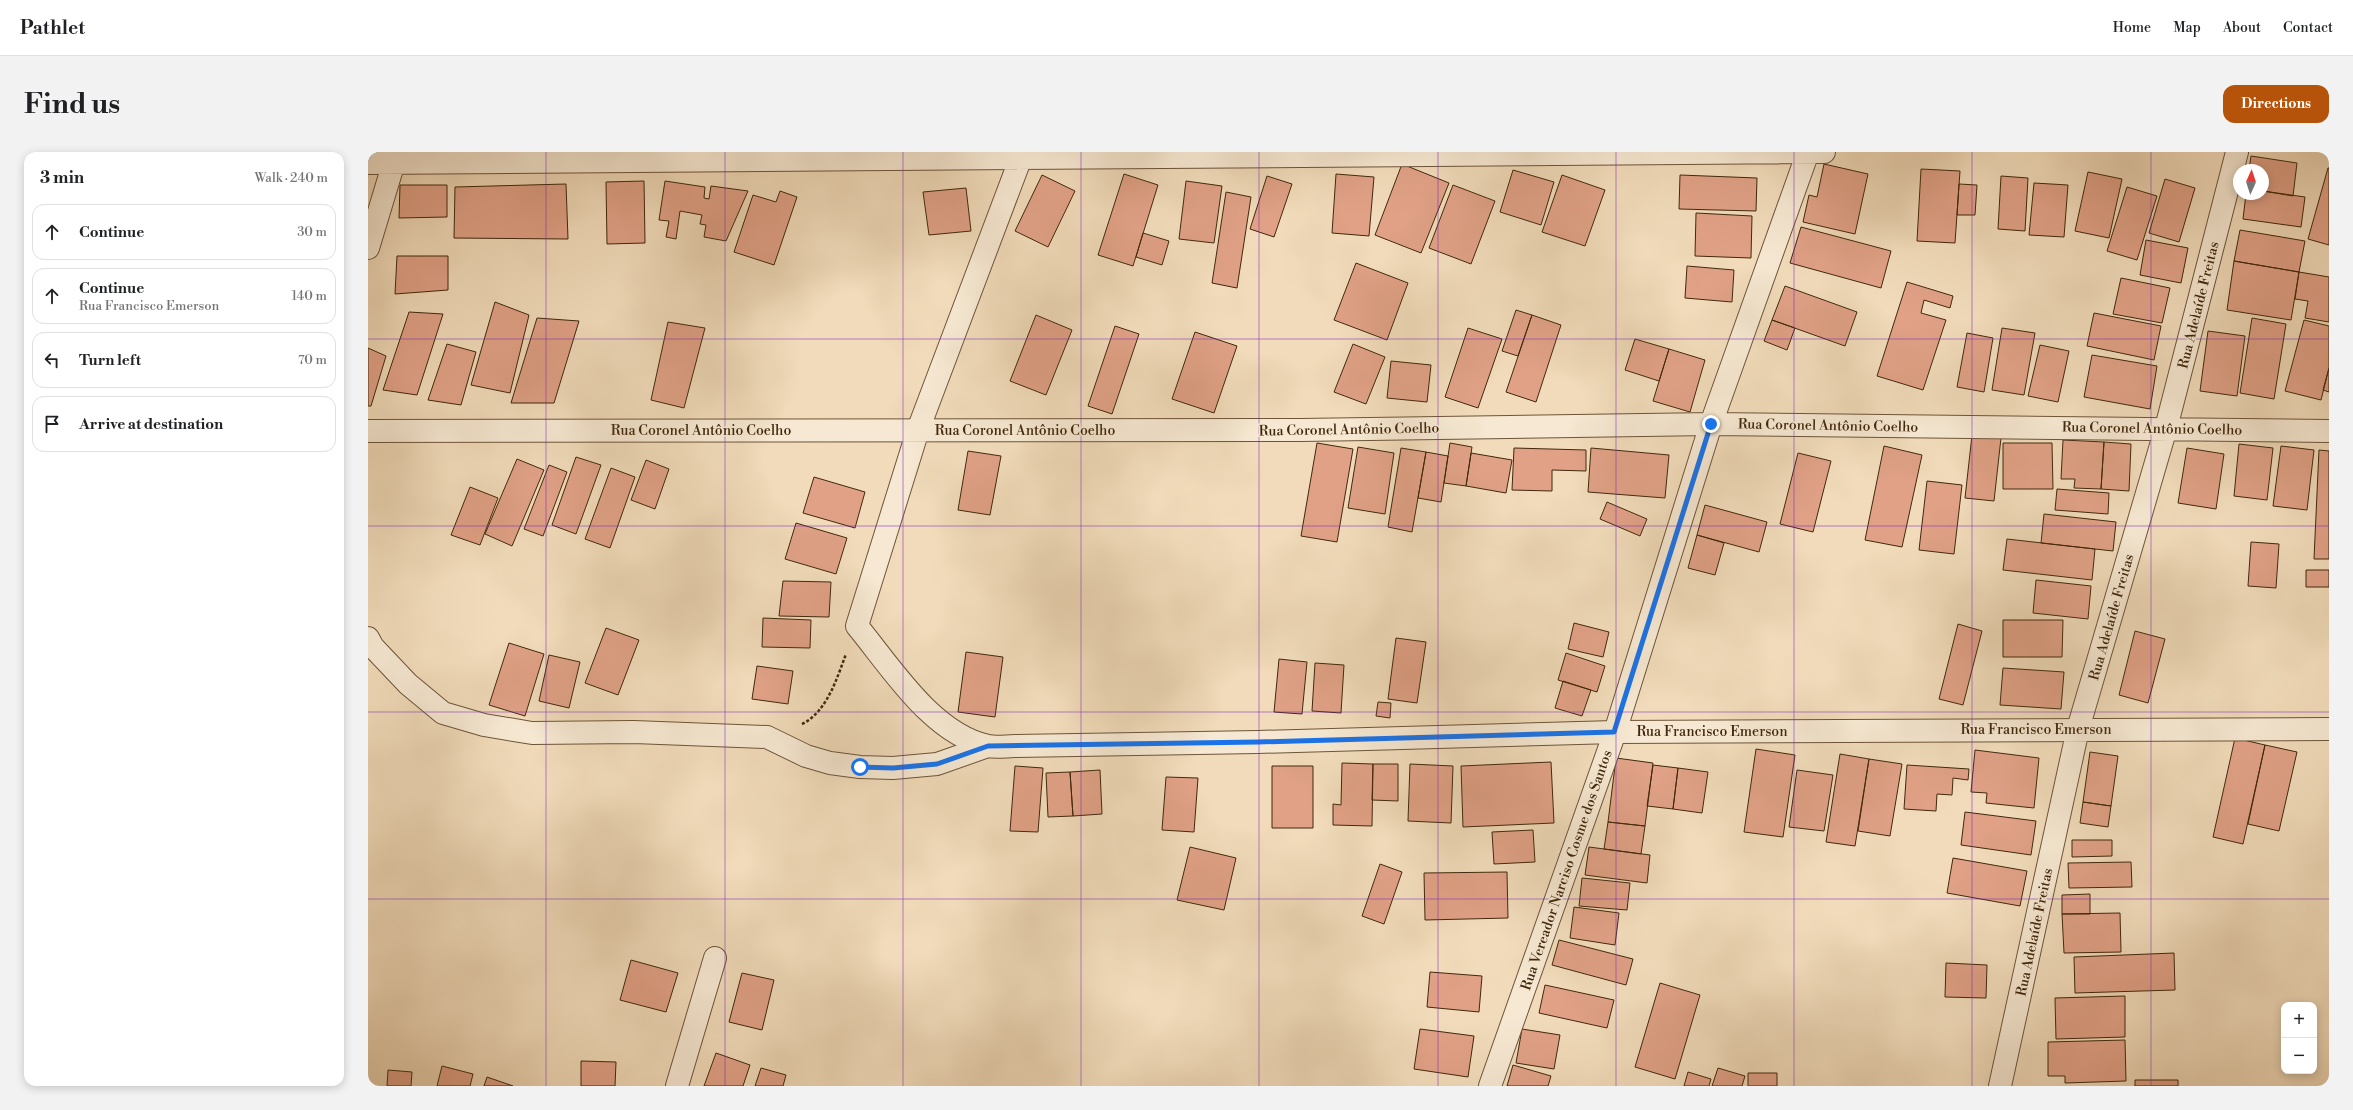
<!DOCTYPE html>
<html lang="en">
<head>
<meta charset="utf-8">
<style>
  body { margin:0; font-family:"Libre Bodoni",serif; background:#f2f2f2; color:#202124 }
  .controls { position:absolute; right:12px; bottom:12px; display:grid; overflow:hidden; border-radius:8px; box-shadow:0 2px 10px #0003 }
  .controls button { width:36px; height:36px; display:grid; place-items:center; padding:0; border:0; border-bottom:1px solid #e0e0e0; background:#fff; color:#202124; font:20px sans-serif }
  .compass { position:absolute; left:1865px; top:12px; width:36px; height:36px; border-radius:50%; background:#fff; box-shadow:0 2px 10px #0003; rotate:3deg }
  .stop { position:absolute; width:12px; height:12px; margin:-9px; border:3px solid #1a73e8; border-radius:50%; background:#fff }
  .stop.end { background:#1a73e8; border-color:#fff; box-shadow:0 1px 4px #0008 }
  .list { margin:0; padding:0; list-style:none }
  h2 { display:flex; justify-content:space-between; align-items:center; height:52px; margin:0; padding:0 16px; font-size:17px }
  h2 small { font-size:13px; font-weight:400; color:#757577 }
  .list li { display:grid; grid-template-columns:26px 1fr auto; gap:12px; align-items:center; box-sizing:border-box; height:56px; margin:0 8px 8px; padding:0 8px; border:1px solid #e0e0e0; border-radius:12px }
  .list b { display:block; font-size:15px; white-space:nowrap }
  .list p { margin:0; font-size:13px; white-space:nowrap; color:#757577 }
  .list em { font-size:13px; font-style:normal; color:#757577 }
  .icon { flex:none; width:22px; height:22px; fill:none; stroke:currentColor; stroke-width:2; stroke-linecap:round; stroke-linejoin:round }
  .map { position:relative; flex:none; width:1961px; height:934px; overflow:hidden; border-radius:12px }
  header { display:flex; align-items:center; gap:24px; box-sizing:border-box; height:56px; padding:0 20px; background:#fff; border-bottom:1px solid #e0e0e0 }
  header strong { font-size:19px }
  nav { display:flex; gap:22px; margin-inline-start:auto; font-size:14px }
  .intro { display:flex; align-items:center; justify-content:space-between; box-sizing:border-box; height:96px; padding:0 24px }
  h1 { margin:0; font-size:28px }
  .button { padding:10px 18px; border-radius:12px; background:#b45309; color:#fff; font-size:14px; font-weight:700 }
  main { display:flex; gap:24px; padding:0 24px }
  aside { flex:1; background:#fff; border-radius:12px; box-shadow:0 2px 10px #0003 }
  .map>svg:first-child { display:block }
  .building { fill:#e0a186; stroke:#41280c }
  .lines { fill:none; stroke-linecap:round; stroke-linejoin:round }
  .minor-casing { stroke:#6d5538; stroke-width:24 }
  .path { stroke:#41280c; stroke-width:2.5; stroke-dasharray:3 2; stroke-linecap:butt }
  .minor { stroke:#f6e8d2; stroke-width:22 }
  .route { stroke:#1a73e8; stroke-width:5 }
  .grid { fill:none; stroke:#7b2cbf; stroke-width:1; stroke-opacity:0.55 }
  .labels { text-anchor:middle; stroke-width:3; stroke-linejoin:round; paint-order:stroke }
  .street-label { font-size:14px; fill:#41280c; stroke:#f6e8d2 }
</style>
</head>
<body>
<header>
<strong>Pathlet</strong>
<nav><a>Home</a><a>Map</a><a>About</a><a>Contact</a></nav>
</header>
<div class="intro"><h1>Find us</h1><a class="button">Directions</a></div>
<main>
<aside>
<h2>3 min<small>Walk · 240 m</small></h2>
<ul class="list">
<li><svg class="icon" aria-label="ahead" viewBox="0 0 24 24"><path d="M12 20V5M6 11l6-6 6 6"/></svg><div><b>Continue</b></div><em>30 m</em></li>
<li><svg class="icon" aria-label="ahead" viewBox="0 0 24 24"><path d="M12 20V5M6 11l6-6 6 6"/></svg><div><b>Continue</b><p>Rua Francisco Emerson</p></div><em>140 m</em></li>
<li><svg class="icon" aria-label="left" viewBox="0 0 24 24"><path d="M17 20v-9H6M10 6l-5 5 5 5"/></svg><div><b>Turn left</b></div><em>70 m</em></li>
<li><svg class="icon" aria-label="arrive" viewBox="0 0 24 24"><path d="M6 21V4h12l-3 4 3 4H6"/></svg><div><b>Arrive at destination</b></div></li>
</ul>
</aside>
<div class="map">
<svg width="1961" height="934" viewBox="0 0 1961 934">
  <rect width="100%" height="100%" fill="#f1dbba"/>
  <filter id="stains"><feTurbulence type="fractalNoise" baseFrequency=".005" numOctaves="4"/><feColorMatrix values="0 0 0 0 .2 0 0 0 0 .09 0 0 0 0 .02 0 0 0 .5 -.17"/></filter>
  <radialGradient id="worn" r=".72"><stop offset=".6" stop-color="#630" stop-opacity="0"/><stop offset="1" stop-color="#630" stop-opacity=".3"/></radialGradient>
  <!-- building -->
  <path class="building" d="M1883,4L1929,11L1925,44L1895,39V18H1881Z
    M1034,12L1081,31L1053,101L1007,83Z
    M1456,12L1500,22L1487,82L1435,70L1441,43L1449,45Z
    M1960,16H1961V93L1940,87Z
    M1553,17L1592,19L1587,91L1549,89Z
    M1145,18L1186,30L1173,73L1132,60Z
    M1720,20L1754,27L1741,86L1707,79Z
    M756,22L790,33L765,114L730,103Z
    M968,22L1006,25L1001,84L964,81Z
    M674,23L707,39L680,95L647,79Z
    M1194,23L1237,38L1217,94L1174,80Z
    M1312,23L1389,26L1388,59L1311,57Z
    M899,24L924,32L906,85L882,77Z
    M1633,24L1660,26L1657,79L1630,77Z
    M1797,27L1827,36L1811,90L1781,81Z
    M276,29L277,91L239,92L238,30Z
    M297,29L337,35L336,46L341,47L343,34L380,39L358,89L336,85L338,73L332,72L334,63L312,59L308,87L298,85L301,69L291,68Z
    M818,29L854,34L846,91L811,87Z
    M1666,31L1700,33L1696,85L1661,83Z
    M198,32L200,87L86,86L87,35Z
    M1591,32L1609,33L1607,63H1589Z
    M32,33H79V65L31,66Z
    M1085,33L1127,49L1103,112L1061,96Z
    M1759,35L1789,44L1769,108L1739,99Z
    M598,36L603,79L561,83L555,40Z
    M412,39L429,45L406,113L366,100L385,43L408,50Z
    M1895,39L1937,45L1933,75L1875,67L1878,42H1895Z
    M858,40L883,45L869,136L844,131Z
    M1328,61L1384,64L1383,106L1327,104Z
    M1433,75L1523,99L1513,136L1422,111Z
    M1872,78L1937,89L1931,120L1866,109Z
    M775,81L801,89L794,113L768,105Z
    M1778,88L1820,96L1813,131L1772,123Z
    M29,104H80V138L27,142Z
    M1866,109L1931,120L1923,168L1859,158Z
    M988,111L1040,131L1019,188L966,168Z
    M1319,114L1366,118L1364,150L1317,146Z
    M1931,120L1961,125V170L1937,166L1940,149L1927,147Z
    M1753,126L1802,136L1794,171L1745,162Z
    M1539,130L1585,144L1582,156L1556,148L1553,161L1578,168L1555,238L1509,224Z
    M1417,134L1489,160L1477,194L1404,168Z
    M127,150L161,163L142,241L103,233Z
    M1148,158L1164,163L1150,204L1134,199Z
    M41,160L75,162L49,243L15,238Z
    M1726,161L1793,174L1786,208L1719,194Z
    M668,163L704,178L678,243L642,229Z
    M1164,163L1193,173L1168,250L1138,240Z
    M169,166L211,169L186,251H143Z
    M1884,166L1918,172L1906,247L1872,241Z
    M1404,168L1427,176L1419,198L1396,189Z
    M1936,168L1961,174V216L1953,248L1917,239Z
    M300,170L337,176L316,256L283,248Z
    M747,174L771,182L744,262L720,254Z
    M1100,176L1134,187L1110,256L1077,245Z
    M1634,176L1667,181L1656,243L1624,238Z
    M1840,179L1877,184L1869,244L1832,239Z
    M827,180L869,194L846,261L804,247Z
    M1599,181L1625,186L1616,240L1589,235Z
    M1267,187L1301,197L1291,229L1257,218Z
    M79,192L108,200L93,253L60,248Z
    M985,192L1017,205L998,252L966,240Z
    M1672,193L1701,199L1690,250L1660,244Z
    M0,196L18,204L3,254H0Z
    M1301,197L1337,208L1322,260L1285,249Z
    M1724,203L1789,214L1782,257L1716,245Z
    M1023,209L1063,213L1059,250L1019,246Z
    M1961,216V240L1955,238Z
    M1604,283L1633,286L1626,349L1597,346Z
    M1695,288L1736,290L1733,337L1706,336L1707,327H1693Z
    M1736,290L1763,292L1761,339L1733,337Z
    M949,291L985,297L969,390L933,384Z
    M1082,291L1104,295L1098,334L1076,331Z
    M1635,291H1684L1685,337H1635Z
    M1871,292L1905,296L1899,348L1866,344Z
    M1516,294L1554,303L1534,395L1497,388Z
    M1913,294L1946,298L1939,358L1905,354Z
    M990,295L1026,301L1017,362L980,356Z
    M1033,296L1058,300L1044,380L1020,375Z
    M1146,296L1218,298V319L1184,318V339L1144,338Z
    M1223,296L1301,303L1297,346L1220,340Z
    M1819,296L1856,302L1848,357L1810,351Z
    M1951,298L1961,299V407H1946Z
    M600,299L633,304L622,363L590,358Z
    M1058,300L1080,304L1073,350L1050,346Z
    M1103,301L1144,308L1138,341L1098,334Z
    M1430,301L1463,309L1445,380L1412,372Z
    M208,305L233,313L208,382L184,373Z
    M149,307L176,318L144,394L117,382Z
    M278,308L301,317L287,357L263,348Z
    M181,313L199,320L175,384L156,377Z
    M243,316L267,325L242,396L217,387Z
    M446,325L497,340L487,376L435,361Z
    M1559,329L1594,333L1586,402L1551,398Z
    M102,335L130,346L112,393L83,383Z
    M1689,337L1741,341L1740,362L1687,358Z
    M1239,350L1279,367L1272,384L1232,367Z
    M1337,353L1399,370L1391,400L1329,383Z
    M1676,362L1748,370L1745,399L1673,391Z
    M428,371L479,386L468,422L417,407Z
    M1329,383L1356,391L1347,423L1320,416Z
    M1639,387L1727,397L1724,428L1635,418Z
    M1883,390L1911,392L1908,436L1880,434Z
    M1938,418H1961V435H1938Z
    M1668,428L1723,434L1720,467L1665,461Z
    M415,429L463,430L461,465L411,464Z
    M395,466L443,468L442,496L394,495Z
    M1635,468H1695L1694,505H1635Z
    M1206,471L1241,480L1235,505L1200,497Z
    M1590,472L1614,479L1595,553L1571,547Z
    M238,476L271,488L250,543L217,531Z
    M1767,479L1797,487L1780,551L1751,543Z
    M1028,486L1058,490L1049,551L1020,547Z
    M141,491L176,502L157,564L121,553Z
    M598,500L635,505L627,565L590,560Z
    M1198,501L1237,514L1229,540L1190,528Z
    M181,503L212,510L201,556L171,549Z
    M911,507L939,510L934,562L906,560Z
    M947,511L976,513L973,561L944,559Z
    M389,514L425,519L420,552L384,547Z
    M1635,516L1696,520L1693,557L1632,553Z
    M1195,529L1223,538L1214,564L1187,556Z
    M1010,550L1023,551L1022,566L1008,564Z
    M1867,586L1897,593L1875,692L1845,685Z
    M1897,593L1929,600L1911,679L1880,672Z
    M1388,597L1427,603L1415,685L1376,680Z
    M1607,598L1671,606L1666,656L1618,651L1619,641L1603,640Z
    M1722,600L1750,604L1743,654L1715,650Z
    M1472,602L1501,607L1487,694L1458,690Z
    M1248,606L1285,611L1277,674L1240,670Z
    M1501,607L1534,612L1522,684L1490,679Z
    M1183,610L1186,671L1095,675L1093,614Z
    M974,611L1005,612L1004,674L965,673V652L973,653Z
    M1005,612H1030V649L1004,648Z
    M1042,612L1085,614L1083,671L1040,669Z
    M1285,613L1310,616L1305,657L1279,654Z
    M1539,613L1601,617L1600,628L1585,626L1584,643L1569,642L1568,659L1536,657Z
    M647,614L675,616L670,680L642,679Z
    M904,614H945V676H904Z
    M1310,616L1340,620L1334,661L1305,657Z
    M732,618L734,662L705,664L702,620Z
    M1429,618L1465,623L1456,679L1421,675Z
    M702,620L705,664L680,665L678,621Z
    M798,625L830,626L826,680L794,678Z
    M1715,650L1743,654L1740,675L1712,671Z
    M1597,660L1668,669L1663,703L1593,693Z
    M1240,670L1277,674L1273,702L1236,697Z
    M1165,678L1167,710L1126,712L1124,680Z
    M1704,688H1744V704L1704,705Z
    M822,695L868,706L856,758L809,748Z
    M1221,695L1282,703L1279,731L1217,723Z
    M1585,706L1659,719L1652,754L1579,741Z
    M1763,710L1764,735L1701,736L1700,711Z
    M1012,712L1034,720L1016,772L994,764Z
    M1139,720L1140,766L1057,768L1056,721Z
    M1214,726L1262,731L1259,758L1211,754Z
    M1722,742V762H1694V743Z
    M1206,755L1251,761L1247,793L1202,786Z
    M1752,761L1753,800L1696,801L1694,762Z
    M1191,788L1265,807L1258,833L1184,813Z
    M1806,801L1807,838L1707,841L1706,805Z
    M263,808L310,821L298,860L252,848Z
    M1578,811L1619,813L1618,846L1577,845Z
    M1062,820L1114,824L1111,860L1059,855Z
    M374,821L406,828L394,878L361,870Z
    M1292,831L1332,843L1307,927L1267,915Z
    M1177,833L1246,848L1239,876L1171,861Z
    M1757,844V885L1688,887L1687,846Z
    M1052,877L1106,884L1100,925L1046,917Z
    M1154,877L1192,883L1186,917L1148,911Z
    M1757,888L1758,929L1697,931V924H1680V890Z
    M348,901L382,913L375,934H336Z
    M213,909L248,910L247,934H213Z
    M1145,913L1183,924L1180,934H1139Z
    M74,914L105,922L102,934H69Z
    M393,916L418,923L415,934H387Z
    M1350,916L1377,924L1374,934H1344Z
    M20,918L44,920L43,934H19Z
    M1320,920L1343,927L1341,934H1316Z
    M1380,921H1409V934H1380Z
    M119,925L145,934H116Z
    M1767,928H1810V934H1767Z"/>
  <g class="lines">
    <!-- minor casing -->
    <g class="minor-casing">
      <path id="minor" d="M655,0L550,278L489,474C523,515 564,582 620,594C628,596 639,594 647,594L890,590L1247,580L1961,577
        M0,11L1456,0
        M0,96L29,0
        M0,279L932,278L1343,272L1961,279
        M0,486L5,495L40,532L75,561L116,573L164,581L266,580L399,585L438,604L462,611L492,615L525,616L569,612L620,594
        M309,934L347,806
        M1122,934L1247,580L1343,272L1440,0
        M1632,934L1710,577L1798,276L1869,0"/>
    </g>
    <!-- path -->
    <path class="path" d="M434,572C459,560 469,526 478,502"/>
    <!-- minor -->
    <use href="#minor" class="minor"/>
  </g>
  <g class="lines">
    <!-- route -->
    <path class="route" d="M492,615L525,616L569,612L620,594L890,590L1246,580L1343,272"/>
  </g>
  <!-- grid -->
  <path class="grid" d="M178,0V934M357,0V934M535,0V934M713,0V934M891,0V934M1070,0V934M1248,0V934M1426,0V934M1604,0V934M1783,0V934M0,187H1961M0,374H1961M0,560H1961M0,747H1961"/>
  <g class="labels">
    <!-- street labels -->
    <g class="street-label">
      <text transform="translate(1830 153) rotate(-76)" y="5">Rua Adelaíde Freitas</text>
      <text transform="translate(1460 273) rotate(1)" y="5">Rua Coronel Antônio Coelho</text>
      <text transform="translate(1784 276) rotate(1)" y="5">Rua Coronel Antônio Coelho</text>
      <text transform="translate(981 277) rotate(-1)" y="5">Rua Coronel Antônio Coelho</text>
      <text x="333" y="283">Rua Coronel Antônio Coelho</text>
      <text x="657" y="283">Rua Coronel Antônio Coelho</text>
      <text transform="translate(1743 465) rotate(-74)" y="5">Rua Adelaíde Freitas</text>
      <text x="1668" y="582">Rua Francisco Emerson</text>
      <text x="1344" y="584">Rua Francisco Emerson</text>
      <text transform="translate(1198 718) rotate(-71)" y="5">Rua Vereador Narciso Cosme dos Santos</text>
      <text transform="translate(1666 780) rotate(-78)" y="5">Rua Adelaíde Freitas</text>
    </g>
  </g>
  <rect width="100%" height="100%" filter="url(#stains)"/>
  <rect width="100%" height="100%" fill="url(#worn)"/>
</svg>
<div class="controls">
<button>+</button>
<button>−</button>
</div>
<svg class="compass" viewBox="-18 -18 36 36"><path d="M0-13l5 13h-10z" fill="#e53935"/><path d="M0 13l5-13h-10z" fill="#757577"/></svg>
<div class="stop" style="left:492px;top:615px"></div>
<div class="stop end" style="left:1343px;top:272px"></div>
</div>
</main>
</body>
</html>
